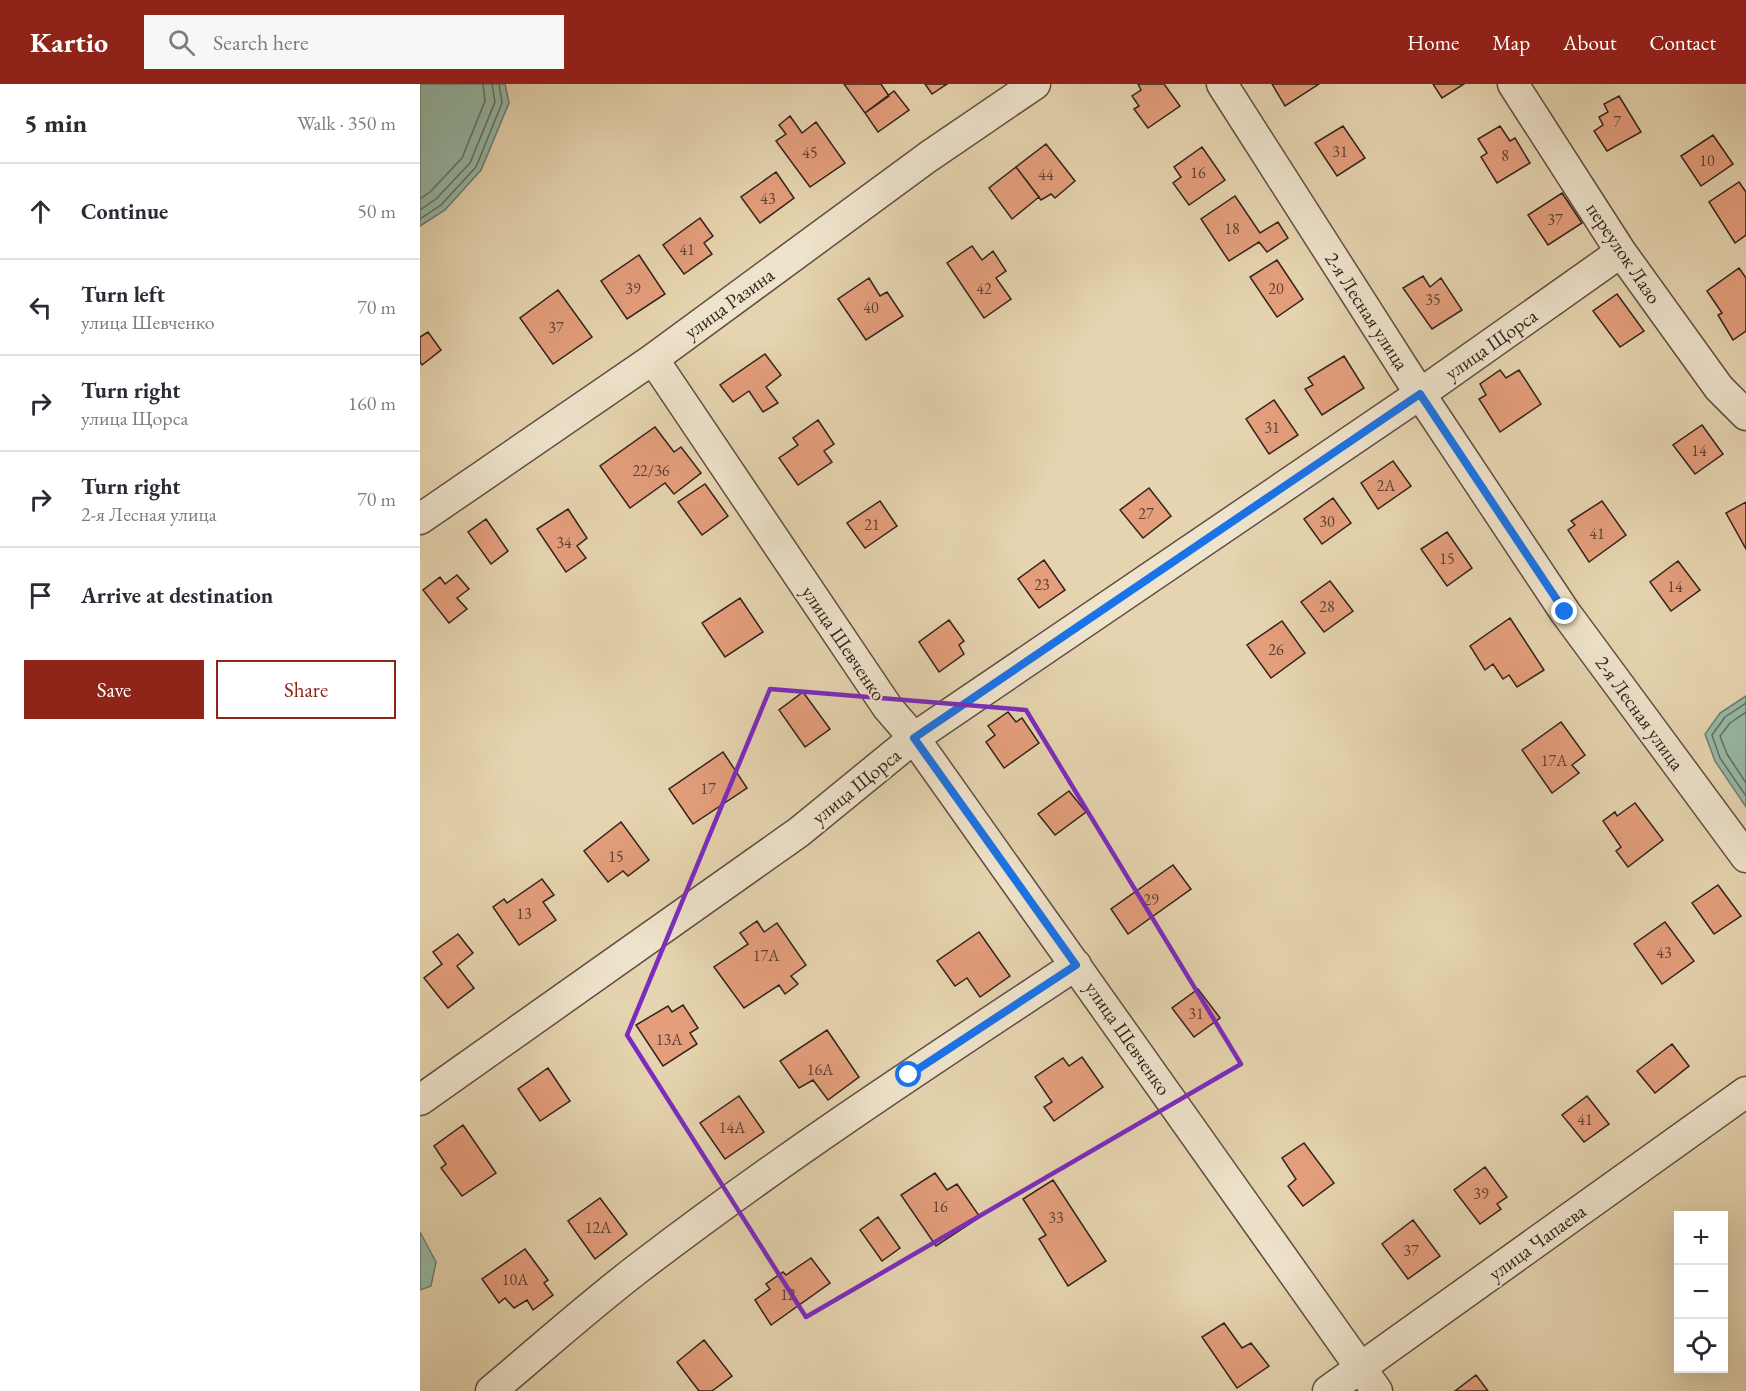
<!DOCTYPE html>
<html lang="en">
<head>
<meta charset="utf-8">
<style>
  body { margin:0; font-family:"EB Garamond",serif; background:#f7f7f7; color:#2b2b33 }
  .controls { position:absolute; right:18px; bottom:18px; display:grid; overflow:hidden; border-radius:0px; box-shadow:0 6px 24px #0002 }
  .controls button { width:54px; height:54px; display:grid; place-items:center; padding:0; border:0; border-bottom:2px solid #e1e1e2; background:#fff; color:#2b2b33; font:30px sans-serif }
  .stop { position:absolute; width:18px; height:18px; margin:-14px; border:4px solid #1a73e8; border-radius:50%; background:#fff }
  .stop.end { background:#1a73e8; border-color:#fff; box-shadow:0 2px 6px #0008 }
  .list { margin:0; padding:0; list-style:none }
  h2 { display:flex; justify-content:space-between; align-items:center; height:78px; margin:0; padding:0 24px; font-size:26px }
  h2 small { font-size:20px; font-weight:400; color:#7c7c81 }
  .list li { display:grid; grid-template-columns:39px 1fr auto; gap:18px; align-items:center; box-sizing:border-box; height:96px; padding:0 24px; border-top:2px solid #e1e1e2 }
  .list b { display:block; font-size:22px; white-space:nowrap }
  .list p { margin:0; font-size:20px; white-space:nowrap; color:#7c7c81 }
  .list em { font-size:20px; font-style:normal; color:#7c7c81 }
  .actions { display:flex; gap:12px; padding:18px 24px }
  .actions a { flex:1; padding:14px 0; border:2px solid #8f2418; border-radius:0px; text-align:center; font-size:21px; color:#8f2418 }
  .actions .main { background:#8f2418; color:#fff }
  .icon { flex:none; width:33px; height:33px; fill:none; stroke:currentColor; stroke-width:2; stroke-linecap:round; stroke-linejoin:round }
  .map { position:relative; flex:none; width:1326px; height:1307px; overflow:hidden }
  header { display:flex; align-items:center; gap:36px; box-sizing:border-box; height:84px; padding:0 30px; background:#8f2418; color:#fff }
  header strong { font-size:28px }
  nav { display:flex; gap:33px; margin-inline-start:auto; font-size:21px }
  .search { width:420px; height:54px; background:#f7f7f7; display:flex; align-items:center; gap:15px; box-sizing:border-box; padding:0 21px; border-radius:0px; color:#7c7c81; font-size:22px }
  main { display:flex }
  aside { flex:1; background:#fff }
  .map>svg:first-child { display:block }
  .water { fill:#96b9a7; stroke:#6e7d70; stroke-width:1.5 }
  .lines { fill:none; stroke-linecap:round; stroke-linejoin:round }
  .shore { stroke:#646e62; stroke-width:1.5 }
  .building { fill:#e49e7c; stroke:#33221d; stroke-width:1.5 }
  .minor-casing { stroke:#604e42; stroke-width:33 }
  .minor { stroke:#eee3cb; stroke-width:30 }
  .route { stroke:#1a73e8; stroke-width:8 }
  .marked { fill:none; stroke:#7b2cbf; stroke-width:4.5; stroke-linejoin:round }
  .labels { text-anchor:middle; stroke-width:4.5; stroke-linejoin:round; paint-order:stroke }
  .number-label { font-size:16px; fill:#5f4135 }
  .street-label { font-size:20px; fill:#33221d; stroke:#eee3cb }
</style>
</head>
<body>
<header>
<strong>Kartio</strong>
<div class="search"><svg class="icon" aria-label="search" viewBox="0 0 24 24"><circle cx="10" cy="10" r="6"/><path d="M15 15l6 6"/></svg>Search here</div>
<nav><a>Home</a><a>Map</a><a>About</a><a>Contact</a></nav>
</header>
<main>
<aside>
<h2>5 min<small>Walk · 350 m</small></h2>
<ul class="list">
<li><svg class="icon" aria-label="ahead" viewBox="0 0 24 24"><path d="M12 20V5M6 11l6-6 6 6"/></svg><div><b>Continue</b></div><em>50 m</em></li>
<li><svg class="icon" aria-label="left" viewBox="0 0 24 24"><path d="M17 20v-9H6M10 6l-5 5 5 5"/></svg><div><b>Turn left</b><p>улица Шевченко</p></div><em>70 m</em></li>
<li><svg class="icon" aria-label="right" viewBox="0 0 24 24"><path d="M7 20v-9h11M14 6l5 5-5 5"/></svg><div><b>Turn right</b><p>улица Щорса</p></div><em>160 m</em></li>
<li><svg class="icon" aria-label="right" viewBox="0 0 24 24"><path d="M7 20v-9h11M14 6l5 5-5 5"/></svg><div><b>Turn right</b><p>2-я Лесная улица</p></div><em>70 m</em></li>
<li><svg class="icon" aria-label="arrive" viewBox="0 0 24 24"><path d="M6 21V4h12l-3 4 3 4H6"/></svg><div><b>Arrive at destination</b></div></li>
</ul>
<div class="actions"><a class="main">Save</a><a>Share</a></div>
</aside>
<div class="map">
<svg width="1326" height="1307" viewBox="0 0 1326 1307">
  <rect width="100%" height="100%" fill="#e5d4af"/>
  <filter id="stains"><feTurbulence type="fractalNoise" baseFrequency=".00333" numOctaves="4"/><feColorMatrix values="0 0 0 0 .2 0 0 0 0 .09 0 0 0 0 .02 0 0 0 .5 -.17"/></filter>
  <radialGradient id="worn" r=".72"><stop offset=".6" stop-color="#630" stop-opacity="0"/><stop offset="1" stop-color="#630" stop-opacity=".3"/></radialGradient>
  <!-- water -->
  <path class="water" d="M0,0H85L89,19L61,86L25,126L0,142Z
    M1326,612V723L1295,677L1285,650L1300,629Z
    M0,1148L16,1178L11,1202L0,1206Z"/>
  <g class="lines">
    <!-- shore -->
    <path class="shore" d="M0,115L10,108L42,74L65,17L63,0
      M0,126L16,115L50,79L75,18L72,0
      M0,135L21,121L56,83L82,19L79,0
      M1326,619L1305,633L1292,651L1300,674L1326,712
      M1326,628L1310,639L1300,652L1307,670L1326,699"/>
  </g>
  <!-- building -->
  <path class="building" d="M424,0H461L469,12L445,29Z
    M505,0H527L512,10Z
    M718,0H744L760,22L728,44L714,25L719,22L712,12L721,6Z
    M852,0H899L865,22Z
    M1013,0H1044L1022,14Z
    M474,7L489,26L458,48L445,29Z
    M1199,12L1221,48L1187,67L1174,47L1183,41L1179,33L1188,28L1184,20Z
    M370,32L382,49L396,38L425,79L390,103L356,57L366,50L359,41Z
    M923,42L945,74L917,92L895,59Z
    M1080,42L1090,57L1095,54L1110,79L1077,99L1061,73L1067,69L1058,55Z
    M1293,51L1313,80L1281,102L1261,72Z
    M626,60L655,97L635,114L631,110L621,116L596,83Z
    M782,63L805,96L769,121L753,99L761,93L754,83Z
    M596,83L619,113L592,135L569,104Z
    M356,88L374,114L340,139L321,113Z
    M1319,98L1326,108V151L1315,159L1289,118Z
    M1142,109L1162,139L1128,161L1108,131Z
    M815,112L840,149L858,138L868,154L847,168L839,158L809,177L781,135Z
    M280,134L293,152L284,159L292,170L264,190L243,161Z
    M552,162L562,176L573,167L586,187L576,194L591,215L564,234L527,179Z
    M219,171L245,210L207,235L181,197Z
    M857,176L883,215L857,233L830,193Z
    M1319,184L1326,194V247L1313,256L1298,231L1302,229L1287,207Z
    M1003,192L1010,203L1021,194L1042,226L1012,245L983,204Z
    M449,194L460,212L467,208L483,232L446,256L418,215Z
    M138,206L172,253L133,280L100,234Z
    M1197,210L1224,247L1200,263L1173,227Z
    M8,248L21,266L2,281L0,278V253Z
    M345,270L361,291L346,303L358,319L343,328L329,307L313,318L300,301Z
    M924,272L944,304L902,331L885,305L893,301L888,294Z
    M1080,286L1086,294L1099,286L1121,320L1080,348L1059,315L1066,311L1060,300Z
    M854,316L878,351L849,370L826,335Z
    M398,336L414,360L404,367L412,378L378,401L359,374L378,361L373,354Z
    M1282,341L1303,370L1275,390L1253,361Z
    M235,343L254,368L261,363L281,389L254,410L245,399L210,424L180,382Z
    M973,377L991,402L958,425L941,399Z
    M285,400L308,432L282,451L258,418Z
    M729,404L751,432L723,454L700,426Z
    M913,414L931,439L902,460L884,435Z
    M460,417L477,442L445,464L427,439Z
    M1182,417L1206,451L1169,478L1148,446L1155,441L1151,437Z
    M1326,418V465L1306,429Z
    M148,425L167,454L157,462L166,474L146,488L117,445Z
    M66,435L88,467L71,480L48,448Z
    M1027,448L1052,484L1027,502L1001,465Z
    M624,476L645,506L619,524L598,495Z
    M1258,477L1280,506L1251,527L1230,498Z
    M37,491L49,505L37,514L47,525L29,539L3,506L20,493L25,500Z
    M910,497L933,527L904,548L881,518Z
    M320,514L343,548L305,573L282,539Z
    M1090,534L1124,586L1097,603L1089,591L1083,595L1073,580L1065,586L1050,562Z
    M529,536L544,557L539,561L544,570L519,588L499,558Z
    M862,537L885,569L851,594L827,561Z
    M383,608L410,645L385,663L359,626Z
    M588,628L596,638L602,634L619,659L584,684L566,658L575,651L568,642Z
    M1141,638L1165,671L1152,681L1159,689L1132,709L1102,666Z
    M303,668L327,704L273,740L249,705Z
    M649,707L666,728L635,751L618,730Z
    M1215,719L1243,756L1208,783L1196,767L1201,763L1183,737L1195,728L1197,732Z
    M201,738L229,776L208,792L203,787L188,798L164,767Z
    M753,781L771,805L708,850L691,825Z
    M122,795L134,811L123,818L136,836L99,861L73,823L84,815L87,819Z
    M1298,801L1321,832L1294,850L1272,819Z
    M337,837L344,848L357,839L386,881L371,892L378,900L365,910L359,901L324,924L294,883L328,860L320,849Z
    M1245,838L1274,877L1242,900L1214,860Z
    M559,848L590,892L560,913L547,894L535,902L517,877Z
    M38,850L53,869L37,882L54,904L28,924L4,894L22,880L13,868Z
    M778,905L800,934L774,953L752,924Z
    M263,921L278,944L270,949L277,960L243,982L216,941L248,922L252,928Z
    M407,946L439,993L408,1016L393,996L379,1004L360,977Z
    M1252,960L1269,982L1235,1009L1217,987Z
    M662,973L683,1003L634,1037L624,1023L632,1018L615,993L643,974L649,982Z
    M128,984L150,1017L120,1037L98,1005Z
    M319,1012L344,1048L305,1075L280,1039Z
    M1167,1012L1189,1040L1164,1058L1142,1031Z
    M43,1041L76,1089L42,1112L21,1084L26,1080L14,1062Z
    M884,1059L914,1099L883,1122L868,1102L876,1095L862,1074Z
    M1065,1083L1087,1113L1077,1120L1081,1125L1060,1140L1034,1106Z
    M515,1089L527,1106L537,1100L560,1133L516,1162L481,1111Z
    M633,1096L686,1177L648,1202L619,1155L626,1151L603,1115Z
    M180,1114L207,1150L175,1175L148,1137Z
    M458,1133L480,1164L462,1177L440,1146Z
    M993,1136L1020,1172L988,1195L962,1160Z
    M105,1165L128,1196L124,1199L133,1211L113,1226L107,1216L94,1224L85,1214L79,1219L62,1195Z
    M391,1174L410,1199L351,1241L335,1216L350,1205L346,1200L363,1188L366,1191Z
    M804,1239L822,1264L831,1259L849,1282L817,1304L782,1253Z
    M284,1256L312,1292L292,1307H279L257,1278Z
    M1056,1291L1068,1307H1035Z"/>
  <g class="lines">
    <!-- minor casing -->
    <g class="minor-casing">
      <path id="minor" d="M802,0L1000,310L1145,528L1326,773
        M1093,0L1201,168L1299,304L1326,331
        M233,275L468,624L494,654L957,1307
        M0,435L233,275L508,73L615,0
        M0,1016L379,748L494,654L1000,310L1201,168
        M71,1307C120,1266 169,1222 220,1183C361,1075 509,978 656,881
        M908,1307L1326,1008"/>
    </g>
    <!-- minor -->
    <use href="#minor" class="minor"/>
  </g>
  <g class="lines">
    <!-- route -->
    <path class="route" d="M489,991L656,881L494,654L1000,310L1145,528"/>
  </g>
  <!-- marked area -->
  <path class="marked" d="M350,605L606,626L821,980L386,1233L207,951Z"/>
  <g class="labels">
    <!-- number labels -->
    <g class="number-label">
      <text x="1197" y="43">7</text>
      <text x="920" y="73">31</text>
      <text x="390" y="74">45</text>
      <text x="1085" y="77">8</text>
      <text x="1287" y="82">10</text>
      <text x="778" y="94">16</text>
      <text x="626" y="96">44</text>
      <text x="348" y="120">43</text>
      <text x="1135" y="141">37</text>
      <text x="812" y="150">18</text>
      <text x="267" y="171">41</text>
      <text x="213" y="210">39</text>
      <text x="564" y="210">42</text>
      <text x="856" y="210">20</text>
      <text x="1013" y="221">35</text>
      <text x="451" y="229">40</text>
      <text x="136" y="249">37</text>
      <text x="852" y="349">31</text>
      <text x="1279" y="372">14</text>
      <text x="231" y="392">22/36</text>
      <text x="966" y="407">2А</text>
      <text x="726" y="435">27</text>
      <text x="907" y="443">30</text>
      <text x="452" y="446">21</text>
      <text x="1177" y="455">41</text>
      <text x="144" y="464">34</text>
      <text x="1027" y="480">15</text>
      <text x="622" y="506">23</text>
      <text x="1255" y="508">14</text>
      <text x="907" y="528">28</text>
      <text x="856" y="571">26</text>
      <text x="1134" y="682">17А</text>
      <text x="288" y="710">17</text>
      <text x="196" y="778">15</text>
      <text x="731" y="821">29</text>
      <text x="104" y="835">13</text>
      <text x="1244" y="874">43</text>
      <text x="346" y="877">17А</text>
      <text x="776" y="935">31</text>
      <text x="249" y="961">13А</text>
      <text x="400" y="991">16А</text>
      <text x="1165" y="1041">41</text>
      <text x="312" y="1049">14А</text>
      <text x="1061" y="1115">39</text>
      <text x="520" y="1128">16</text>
      <text x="636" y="1139">33</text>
      <text x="178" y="1149">12А</text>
      <text x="991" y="1172">37</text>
      <text x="95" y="1201">10А</text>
      <text x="368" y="1216">12</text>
    </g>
    <!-- street labels -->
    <g class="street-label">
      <text transform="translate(1204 169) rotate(56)" y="7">переулок Лазо</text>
      <text transform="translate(309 219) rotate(-36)" y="7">улица Разина</text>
      <text transform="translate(947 227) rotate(57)" y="7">2-я Лесная улица</text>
      <text transform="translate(1071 260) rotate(-35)" y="7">улица Щорса</text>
      <text transform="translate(424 559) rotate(56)" y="7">улица Шевченко</text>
      <text transform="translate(1220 629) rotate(54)" y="7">2-я Лесная улица</text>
      <text transform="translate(436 702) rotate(-39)" y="7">улица Щорса</text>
      <text transform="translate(708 954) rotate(55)" y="7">улица Шевченко</text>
      <text transform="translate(1117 1158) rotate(-36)" y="7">улица Чапаева</text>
    </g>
  </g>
  <rect width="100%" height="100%" filter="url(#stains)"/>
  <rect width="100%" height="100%" fill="url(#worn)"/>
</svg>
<div class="controls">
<button>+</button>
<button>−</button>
<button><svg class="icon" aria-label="locate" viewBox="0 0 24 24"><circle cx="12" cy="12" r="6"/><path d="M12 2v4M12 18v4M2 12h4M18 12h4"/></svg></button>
</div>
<div class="stop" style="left:489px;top:991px"></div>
<div class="stop end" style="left:1145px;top:528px"></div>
</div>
</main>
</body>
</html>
